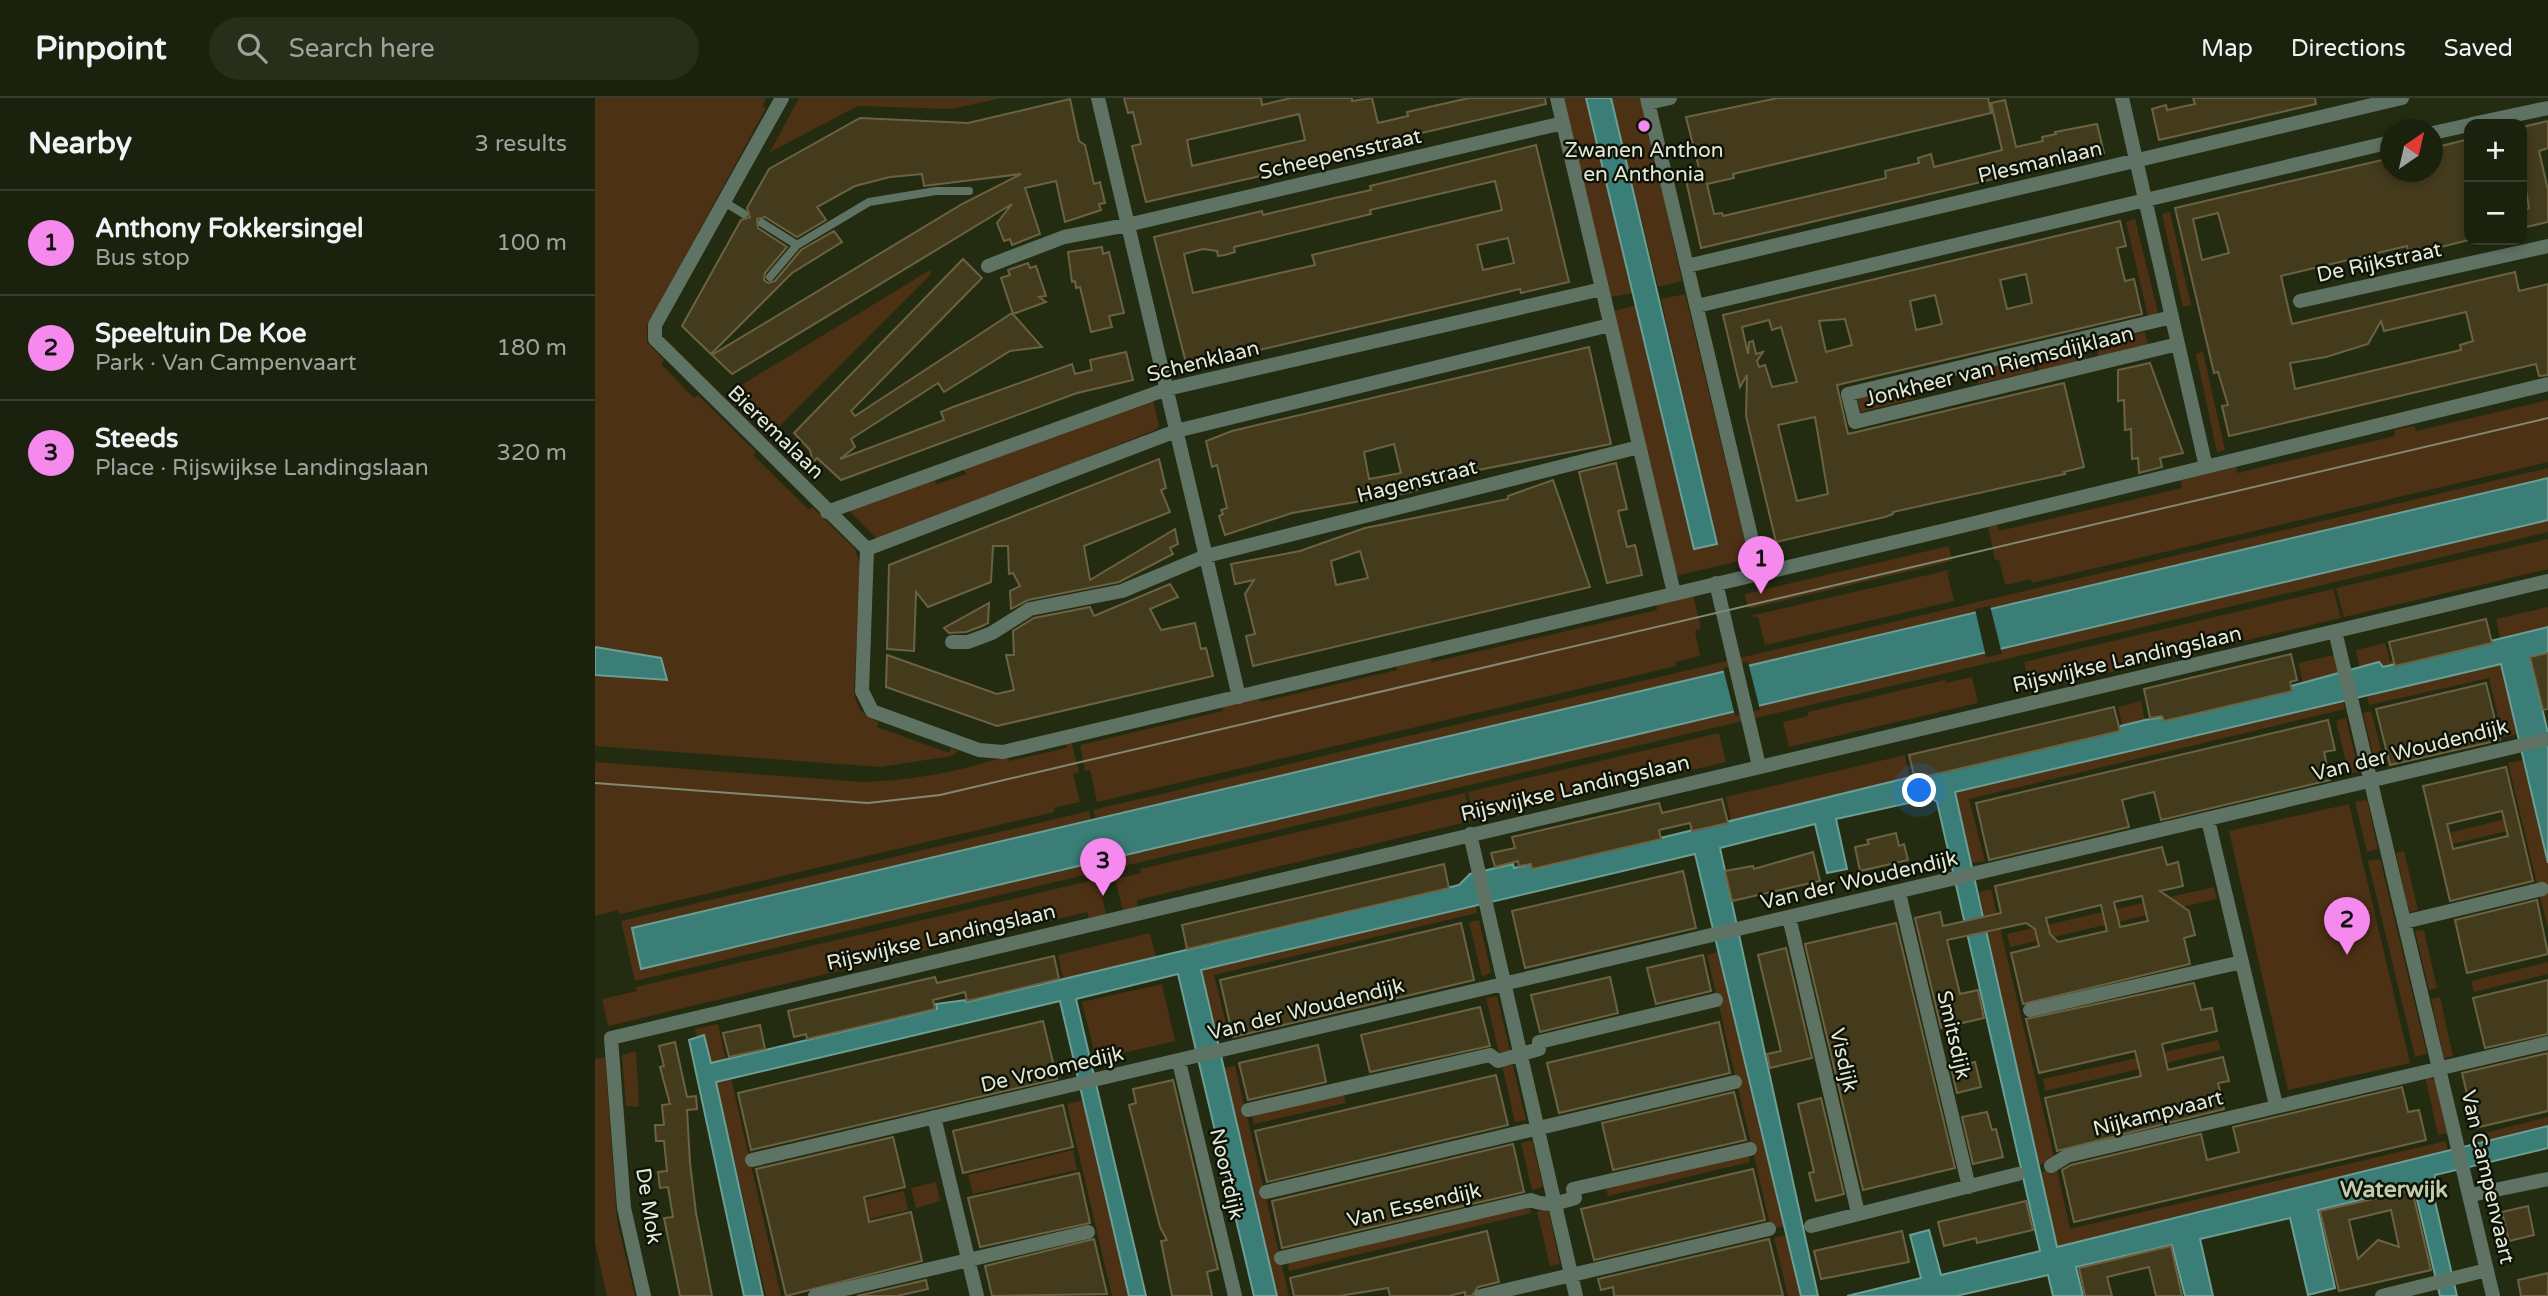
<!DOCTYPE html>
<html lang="en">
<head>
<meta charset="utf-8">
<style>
  body { margin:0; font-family:"Varela Round",sans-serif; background:#272e1a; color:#f1f3f6 }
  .controls { position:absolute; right:21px; top:21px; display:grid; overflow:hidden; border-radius:14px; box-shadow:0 4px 10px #0003 }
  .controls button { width:63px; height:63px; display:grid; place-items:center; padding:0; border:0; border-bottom:2px solid #383e2d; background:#1a210c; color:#f1f3f6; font:35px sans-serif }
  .compass { position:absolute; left:1785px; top:21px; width:63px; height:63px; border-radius:50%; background:#1a210c; box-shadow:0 4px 10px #0003; rotate:34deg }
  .you { position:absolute; left:1325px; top:693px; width:24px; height:24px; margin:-18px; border:5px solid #fff; border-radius:50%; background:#1a73e8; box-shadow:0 0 0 10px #1a73e833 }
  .badge { display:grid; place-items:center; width:46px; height:46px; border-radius:50%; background:#f689ee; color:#111; font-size:23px; font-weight:700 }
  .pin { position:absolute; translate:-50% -58px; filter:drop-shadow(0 2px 4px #0008) }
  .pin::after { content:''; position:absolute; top:37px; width:24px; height:21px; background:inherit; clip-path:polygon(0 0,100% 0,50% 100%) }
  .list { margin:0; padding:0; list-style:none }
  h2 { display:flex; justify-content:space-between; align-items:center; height:91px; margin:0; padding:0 28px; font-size:30px }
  h2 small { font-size:23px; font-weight:400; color:#9fa39d }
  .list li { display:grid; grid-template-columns:46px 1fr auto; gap:21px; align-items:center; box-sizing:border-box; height:105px; padding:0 28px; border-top:2px solid #383e2d }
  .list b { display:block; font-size:26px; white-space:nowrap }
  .list p { margin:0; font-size:23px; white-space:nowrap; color:#9fa39d }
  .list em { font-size:23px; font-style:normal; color:#9fa39d }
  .icon { flex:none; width:38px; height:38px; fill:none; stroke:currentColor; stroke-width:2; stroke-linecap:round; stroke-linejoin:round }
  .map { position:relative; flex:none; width:1953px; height:1198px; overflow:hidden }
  header { display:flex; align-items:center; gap:42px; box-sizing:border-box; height:98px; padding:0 35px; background:#1a210c; border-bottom:2px solid #383e2d }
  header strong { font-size:33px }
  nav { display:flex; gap:38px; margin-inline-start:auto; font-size:24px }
  .search { width:490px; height:63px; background:#272e1a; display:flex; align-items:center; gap:18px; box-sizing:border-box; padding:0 24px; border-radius:38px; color:#9fa39d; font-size:26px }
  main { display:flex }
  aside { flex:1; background:#1a210c }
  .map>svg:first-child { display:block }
  .green { fill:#4d3115 }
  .water { fill:#3a7e77; stroke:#6c9e94; stroke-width:2 }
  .pier { fill:#232c10 }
  .building { fill:#443b1c; stroke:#6b6243; stroke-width:2; fill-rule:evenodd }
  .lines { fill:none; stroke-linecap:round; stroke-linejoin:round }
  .lane { stroke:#5f7365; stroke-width:8 }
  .street { stroke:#5f7365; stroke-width:14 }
  .tram { stroke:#818972; stroke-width:2 }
  .poi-dot { fill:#f689ee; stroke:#0f1307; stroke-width:2.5 }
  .labels { text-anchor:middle; stroke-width:5; stroke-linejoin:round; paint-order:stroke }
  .poi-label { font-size:21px; fill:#e2e9d8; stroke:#0f1307 }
  .street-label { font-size:21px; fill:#e2e9d8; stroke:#0f1307 }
  .neighbourhood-label { font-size:23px; font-weight:bold; fill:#c0ccab; stroke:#0f1307 }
</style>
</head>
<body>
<header>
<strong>Pinpoint</strong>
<div class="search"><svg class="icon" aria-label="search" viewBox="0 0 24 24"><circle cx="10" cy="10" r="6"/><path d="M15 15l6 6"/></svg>Search here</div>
<nav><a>Map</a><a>Directions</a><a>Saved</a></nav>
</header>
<main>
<aside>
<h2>Nearby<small>3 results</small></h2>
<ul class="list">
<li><span class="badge">1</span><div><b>Anthony Fokkersingel</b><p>Bus stop</p></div><em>100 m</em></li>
<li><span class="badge">2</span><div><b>Speeltuin De Koe</b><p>Park · Van Campenvaart</p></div><em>180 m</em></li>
<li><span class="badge">3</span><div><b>Steeds</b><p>Place · Rijswijkse Landingslaan</p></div><em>320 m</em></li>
</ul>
</aside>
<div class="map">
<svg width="1953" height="1198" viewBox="0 0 1953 1198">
  <rect width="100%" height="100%" fill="#232c10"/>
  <!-- green -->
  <path class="green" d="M0,0H171L167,8L171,10L52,228V244L69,262L66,266L99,300L103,297L161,354L158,357L214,412L217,409L260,451L266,468L259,589C260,609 266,616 284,624L282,629L354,655L356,650L363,653L357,658L285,669L0,648V577L71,582L66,560L0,549Z
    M204,0H406L357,11L263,8L175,54Z
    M968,0H991L1038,195L1016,199Z
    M1016,0H1046L1052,25L1046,26L1047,31L1053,30L1087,183L1063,189Z
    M1575,114L1596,207L1588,209L1567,116Z
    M1540,121L1563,215L1553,218L1531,124Z
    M335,172L336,176L178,335L135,294Z
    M1090,196L1154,461L1080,478L1019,213L1041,207L1099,451L1122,446L1066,201Z
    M1550,234L1553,247L1503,259L1500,245Z
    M1488,247L1491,261L1445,273L1441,259Z
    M1608,254L1630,352L1622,354L1601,256Z
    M1436,260L1439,273L1383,286L1380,273Z
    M1316,287L1319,301L1266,314L1262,301Z
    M558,301L564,329L560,332L289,440L283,442L253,412L338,379L342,386L372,376L365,369Z
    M1953,302V364L1437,485L1436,481L1410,487L1404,462H1400L1393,428L1402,426L1404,433L1587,390L1586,382L1641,369L1642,375L1800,338L1799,332L1819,328L1821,333Z
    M1953,370V380L501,721L498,712Z
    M1953,422V434L512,772L510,762Z
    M1953,441V471L1749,519L1741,490Z
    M1354,448L1357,463L1153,511L1150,496Z
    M1359,471L1352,474L1359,503L1170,547L1163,519L1155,518Z
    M1738,491L1746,520L1436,593L1429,564Z
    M1098,496L1106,531L1100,533L1105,558L1080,564L1081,568L502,704L495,672L490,673L485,647L628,613L627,607L664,599L665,604L802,572L801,566L835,558L837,564L1062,512L1061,506Z
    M1953,509V529L1905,540L1901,521Z
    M1790,545L1795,563L1799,562V566L1788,569L1784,564L1765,570L1761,552Z
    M1739,557L1744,576L1708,585L1703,565Z
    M1906,566L1923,636L1908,640L1894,580L1774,607L1772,597Z
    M1377,579L1383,605L1194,649L1188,624L1213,618V614L1350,582L1351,585Z
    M1747,602L1750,611L1374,701L1390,763L1377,765L1360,694Z
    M1546,603L1550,622L1528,630L1523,609Z
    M1776,613L1790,667L1781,669L1768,615Z
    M1751,620L1763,670V674L1754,676L1741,623Z
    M1124,635L1131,664L879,723L873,694Z
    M476,642L484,674L478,676L485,704L459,710V714L25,816L23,812L0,818V664L267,684C318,683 365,673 412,658L414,663L472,650V644Z
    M1310,657L1315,681L1136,723L1131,699Z
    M1929,662L1953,765V831L1913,665Z
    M870,695L876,723L542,802L543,809L528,812L520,781L546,775L545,771Z
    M1772,702L1783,751L1772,754L1760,704Z
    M1754,706L1815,965L1693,992L1634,733Z
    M494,713L496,722L37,830L47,871L505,763L507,773L40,883L26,823Z
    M1922,718L1925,730L1845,749L1842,738Z
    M1809,753L1823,812L1814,814L1801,755Z
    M1785,761L1832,956L1820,959L1773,763Z
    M503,781L511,816L494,820L492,814L13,928L7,901L42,893L41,889Z
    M1619,789L1622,801L1415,849L1412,836Z
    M1396,791L1460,1063L1443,1067L1384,794Z
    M881,807L882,815L619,877L634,938L622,942L606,872Z
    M884,822L896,874L887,879L874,824Z
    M1829,832L1842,890L1834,892L1820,833Z
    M555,835L561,859L468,881L463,857Z
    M1124,854L1189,1128L1176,1131L1112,857Z
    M1953,864V876L1879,894L1876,883Z
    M567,886L580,943L501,961L487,904Z
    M902,898L915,952L904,955L891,900Z
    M1845,899L1858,958L1849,960L1836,901Z
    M123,926L131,962L115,965L109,938L102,940L100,931Z
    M1623,942L1626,952L1450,993L1448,981Z
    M41,953L44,1009L31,1008L27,957Z
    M10,959L22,1122L40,1198H12L0,1145V961Z
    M917,964L931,1022L920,1024L907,967Z
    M640,968L694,1198H682L629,970Z
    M1830,978L1840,982L1852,1035L1843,1037Z
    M136,980L186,1198H171L121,984Z
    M748,993L751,1005L659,1026L656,1015Z
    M489,1002L534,1198H517L472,1006Z
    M1953,1019V1028L1877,1048L1874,1039Z
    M937,1042L948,1089L937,1092L926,1045Z
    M1851,1043L1853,1054L1462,1150L1444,1074L1462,1071L1475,1131Z
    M478,1052L482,1072L378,1096L373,1077Z
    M1153,1053L1155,1064L1013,1098L1010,1086Z
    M341,1084L345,1103L321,1110L316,1090Z
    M309,1093L313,1112L178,1144L174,1124Z
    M933,1105L936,1115L694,1173L692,1160Z
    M953,1111L965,1166L955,1168L942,1114Z
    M1191,1137L1206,1198H1193L1179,1140Z"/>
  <!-- water -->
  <path class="water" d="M991,0H1016L1122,446L1099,451Z
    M1953,380V422L46,871L37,830Z
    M1953,529V555L1935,559L1953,635V765L1906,566L1360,694L1462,1149L1953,1028V1050L1840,1077L1838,1095L1862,1198H1845L1819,1089L1723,1112L1740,1190L1713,1197L1695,1120L1605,1141L1618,1198H1590L1577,1147L1481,1169L1488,1198H1458L1453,1177L1361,1198H1252L1326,1180L1315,1137L1334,1132L1346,1177L1445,1153L1342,704L1336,700L1241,721L1252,771L1232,775L1220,726L1125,750L1223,1198H1206L1100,756L606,872L682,1198H659L583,876L481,901L551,1198H534L465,903L121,984L168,1198H149L94,942L109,937L116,965L342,911L341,906L370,902L371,904L798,803L864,787L875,776L918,766L919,770L936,766L938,771L1550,622L1568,619L1569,623L1696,593V588L1784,564L1788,569Z
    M0,549L66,560L72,582L0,577Z"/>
  <!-- pier -->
  <path class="pier" d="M1395,508L1407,556L1391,559L1380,511Z
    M1153,564L1165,612L1140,618L1128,570Z"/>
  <!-- building -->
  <path class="building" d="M529,0H666L667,7L696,0H757V3L777,0L783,25L813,18L812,14L874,0H950L951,6L818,37L819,40L767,53L766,49L661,79L551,104L537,48L546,46L538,14L533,15ZM704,16L710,42L597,68L592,42Z
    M1183,0H1393L1396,15L1138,76L1139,80L1112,86L1119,116L1127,115L1128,118L1291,80L1290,73L1324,65L1323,60L1336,56L1339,69L1407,52L1396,5L1410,2L1421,49L1448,43L1447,39L1461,36L1460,34L1502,26L1509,55L1106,150L1091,82L1106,78L1091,19Z
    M1598,0H1720L1721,6L1564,42L1557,11L1571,7L1572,12L1600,6Z
    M475,1L484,43L490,47L499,86L505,84L510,105L504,106L506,112L470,124L461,83L430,90L445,136L417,147L415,141L409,143L402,125L417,106L137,276L117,257L367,106L426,76L329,88L327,76L295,79L260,88L222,109L231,122L202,139L170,119L162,121L163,130L192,149L170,175L169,182L173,185L180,183L206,152L239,133L247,144L197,175L116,256L87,228L146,122L155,119L152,110L174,71L265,20L373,25Z
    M1953,23V50L1944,53L1953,92V124L1927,130V112L1934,110L1927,67V29Z
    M1874,41V142L1814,157L1812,148L1686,178L1697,226L1920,174L1924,193L1953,186V277L1944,278L1941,266L1634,338L1627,308L1633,307L1623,274L1619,275L1580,110L1796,60V74H1838V50ZM1623,115L1634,155L1607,162L1598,121ZM1871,214L1878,243L1865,247L1866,252L1700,291L1695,265L1731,259L1773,246L1786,223L1789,233Z
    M941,47L974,184L926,195L925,191L592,269L559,139L667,113L668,117L744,99L776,92L775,88ZM900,83L907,112L717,157L720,167L598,195L589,156L608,151L622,153L623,158L630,157L640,154L639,149L776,116L775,112ZM913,140L919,165L888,172L882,147Z
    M1525,123L1531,148L1522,150L1530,183L1539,181L1547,216L1242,287L1253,336L1469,285L1489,369L1469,374L1470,376L1298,414V416L1290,419L1181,444L1151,318L1152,277L1145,289L1128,217ZM1431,176L1437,205L1412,211L1405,182ZM1340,197L1347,226L1321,232L1315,203ZM1250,221L1257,247L1231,254L1224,223ZM1174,222L1177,232L1186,229L1202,284L1177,289L1170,267L1164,269L1162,263L1168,254L1161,256L1158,243L1154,244L1153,256L1147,229ZM1220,319L1233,396L1202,403L1183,327Z
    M507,149L508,156L514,154L529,215L514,218L517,229L496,234L485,189L481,190L480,183L477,184L473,154Z
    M368,161L387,180L256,313L260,318L417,215L447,249L415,253L349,294L343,285L256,341L260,349L245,361L349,322L346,314L358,309L477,266L480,276L497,272L495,262L531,254L538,282L482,295L246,382L222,360L218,364L215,352L199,335Z
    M433,165L435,170L441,168L451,198L444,199L451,204L418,216L406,180L415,177L413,172Z
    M994,249L1016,346L878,373L812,395L697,415L630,437L624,418L628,416L626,412L632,410L622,367L617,369L611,343L637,333ZM799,346L806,375L774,381L769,354Z
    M1555,265L1588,355L1565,360L1567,369L1544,375L1543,360L1537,361L1536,331L1530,332L1529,302L1523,303V272Z
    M564,361L571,390L566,392L575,414L489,448L495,482L580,431L583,446L575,450L578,456L524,484L433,502L416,511L415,493L425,488L418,475L414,476L413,448H398L396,484L333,509L321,494L319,553L292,551L294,467Z
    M1021,365L1032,411L1023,413L1032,449L1040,447L1047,477L1012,485L984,374Z
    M958,382L995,489L658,568L651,538L660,536L650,496L659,482L640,486L636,466L705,453L770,430L913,401V398ZM765,453L773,480L741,487L736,463Z
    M575,486L583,499L555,511L566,532L600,525L606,551L611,550L618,578L402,628L291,589L292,557L402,596L419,592L411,557H419L418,533L439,520L495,509L499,518Z
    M394,505L393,525L387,528L371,534L354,535L349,530Z
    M1891,521L1897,545L1800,568L1794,544Z
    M1953,555V611L1948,612L1935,559Z
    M1696,556L1702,582L1695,584L1697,593L1569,623L1567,618L1555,620L1549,591Z
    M1891,585L1905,642L1795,667L1781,611Z
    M1519,609L1525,633L1320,681L1314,657Z
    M1733,622L1740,652L1729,654L1735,682L1566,722L1559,694L1546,697L1527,702L1534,729L1394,762L1381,705Z
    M1911,669L1938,783L1855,803L1828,688ZM1907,713L1913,738L1858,751L1852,726Z
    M1127,701L1133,725L1097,733L1095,725L1064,732L1066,741L937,771L936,766L924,768L923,763L900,769L896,755L920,750L917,739L1064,705L1067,715Z
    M1301,735L1304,748L1309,746L1313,762L1265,773L1260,749L1274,746L1272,742Z
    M1567,749L1572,767L1583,764L1588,788L1565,793L1594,813L1600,837L1589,840L1595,866L1428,906L1416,855L1444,848L1440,831L1431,825L1352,842L1365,896L1383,892L1389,920L1346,930L1320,820L1345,814L1348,828L1406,815L1400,788ZM1547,798L1553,823L1525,829L1519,804ZM1506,807L1512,833L1463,844L1455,836L1451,820Z
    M1218,754L1225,783L1137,803L1130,773L1158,768L1159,771Z
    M849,766L854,790L592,851L587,827Z
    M1088,773L1101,830L930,870L917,813Z
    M1942,802L1953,856L1872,875L1860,822Z
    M866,825L879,882L638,939L625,882Z
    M1301,825L1360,1070L1268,1092L1210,846Z
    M1191,850L1217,960L1175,970L1172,956L1186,953L1163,857Z
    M1108,857L1116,893L1061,906L1052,870Z
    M459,858L464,881L372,903L370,894L338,902L340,911L212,941L211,936L199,939L193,913L340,879L342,885Z
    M1015,879L1023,915L945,934L936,897Z
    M1953,882V936L1890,950L1878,900Z
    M1599,885L1606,912L1617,910L1622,933L1567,946L1573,972L1628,959L1634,983L1623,985L1629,1011L1462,1053L1450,1000L1546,978L1543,965L1540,953L1444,975L1431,921Z
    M885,909L895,948L775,974L766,937Z
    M448,923L462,981L156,1052L143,995Z
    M1124,924L1135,975L964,1015L952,965Z
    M165,927L170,951L134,959L128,935Z
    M80,944L92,999L101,998L102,1011L92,1012L95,1065L101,1115L117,1198H85L69,1120L78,1119L73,1089L65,1090L63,1074L72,1073L69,1043H61L60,1027H69L67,1007L75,1006L65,969L69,968L64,948Z
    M723,947L731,984L653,1002L644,965Z
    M1953,955V1013L1880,1030L1867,975Z
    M1380,964L1386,989L1362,995L1356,970Z
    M901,977L913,1027L672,1084L660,1033Z
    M578,982L623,1171L612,1174L617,1198H577L566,1143L572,1142L565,1129L534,1007L541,1005L538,991Z
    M1807,989L1813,1014L1824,1012L1831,1042L1479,1124L1467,1072L1476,1067L1606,1036L1612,1062L1644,1054L1638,1029Z
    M1139,994L1151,1042L1018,1072L1007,1025Z
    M1226,1000L1249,1096L1221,1103L1214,1075L1219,1074L1203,1006Z
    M468,1007L478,1049L368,1075L358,1033Z
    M1392,1014L1397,1032L1401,1031L1408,1059L1378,1066L1367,1019Z
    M298,1039L310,1089L269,1099L274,1124L316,1114L327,1163L191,1198L161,1071Z
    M918,1046L929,1094L687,1150L677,1103Z
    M1158,1071L1170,1122L999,1162L986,1111Z
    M484,1075L495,1125L385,1149L373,1100Z
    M1817,1092L1836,1172L1744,1193L1725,1113ZM1796,1112L1804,1149L1783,1142L1763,1161L1754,1122Z
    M1431,1103L1438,1132L1382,1145L1381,1140L1349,1148L1343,1124Z
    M1933,1108L1939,1137L1914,1143L1907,1114Z
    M892,1133L904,1184L883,1189L877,1198H870V1194L854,1198H795L793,1190L744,1198H699L695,1180Z
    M1307,1133L1314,1164L1226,1181L1219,1153Z
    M499,1141L512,1196L397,1198L390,1168Z
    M1174,1141L1188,1198H1019L1018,1189L1006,1192L1003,1181Z
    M1576,1148L1587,1198H1561L1554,1169L1512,1179L1517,1198H1490L1484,1170Z
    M1953,1175V1198H1926L1923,1182Z
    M331,1182L333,1191L302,1198H262Z"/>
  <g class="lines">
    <!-- lane -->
    <path class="lane" d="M131,105L149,116
      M167,125L202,147
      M175,179L202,147L274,104L341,93H374"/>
    <!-- street -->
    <path class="street" d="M187,0L60,227V241L272,451L267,593L277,613L384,652L408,654L1355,431L1953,286
      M503,0L644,599
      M962,0L1079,495
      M1052,0L1165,476
      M1527,0L1611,369
      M1053,5L1075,0
      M1877,26L1953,10
      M1838,35L1874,27
      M393,168L469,139L532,127L968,25
      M1092,168L1807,0
      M1705,203L1953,148
      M1102,208L1796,44
      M1577,219L1253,296L1260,324L1583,246
      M232,414L572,291L1007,191
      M272,451L581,333L1015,227
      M1121,485L1164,668
      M1740,533L1898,1198
      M357,544H373L397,535L435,511L527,493L611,458L1044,349
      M1613,722L1681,1007
      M875,736L981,1198
      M1304,795L1374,1089
      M1194,819L1263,1115
      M1809,824L1947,791
      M1435,912L1647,864
      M584,964L640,1198
      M653,1012L895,957L903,963L944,951V944L1121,902
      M339,1019L382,1198
      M157,1062L1953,641
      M1456,1068L1472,1058L1953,945
      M671,1094L1140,984
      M1876,1097L1953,1081
      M1216,1128L1423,1076
      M686,1160L936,1102C951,1109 964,1105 980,1100L978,1091L1155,1051
      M49,1198L29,1110L16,940L1953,483
      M220,1198L493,1134
      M886,1198L1174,1131
      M1787,1198L1892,1172"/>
    <!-- tram -->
    <path class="tram" d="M0,685L273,705L345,697L1953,320"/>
  </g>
  <!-- markers -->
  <circle class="poi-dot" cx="1049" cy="28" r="7"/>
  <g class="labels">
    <!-- poi labels -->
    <g class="poi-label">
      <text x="1049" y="59">Zwanen Anthon<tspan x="1049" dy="24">en Anthonia</tspan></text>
    </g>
    <!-- street labels -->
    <g class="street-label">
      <text transform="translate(745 56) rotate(-13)" y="7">Scheepensstraat</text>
      <text transform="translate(1445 64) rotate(-13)" y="7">Plesmanlaan</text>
      <text transform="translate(1784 164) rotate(-12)" y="7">De Rijkstraat</text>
      <text transform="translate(608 263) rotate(-14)" y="7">Schenklaan</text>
      <text transform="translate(1404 268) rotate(-14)" y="7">Jonkheer van Riemsdijklaan</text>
      <text transform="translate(181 334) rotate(44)" y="7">Bieremalaan</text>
      <text transform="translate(822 383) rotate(-14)" y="7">Hagenstraat</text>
      <text transform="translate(1532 561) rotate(-13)" y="7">Rijswijkse Landingslaan</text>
      <text transform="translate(1815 652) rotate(-14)" y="7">Van der Woudendijk</text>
      <text transform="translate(980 690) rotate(-13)" y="7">Rijswijkse Landingslaan</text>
      <text transform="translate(1264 782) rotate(-13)" y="7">Van der Woudendijk</text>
      <text transform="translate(346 839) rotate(-13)" y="7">Rijswijkse Landingslaan</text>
      <text transform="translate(711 911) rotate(-14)" y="7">Van der Woudendijk</text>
      <text transform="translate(1359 937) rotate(77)" y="7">Smitsdijk</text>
      <text transform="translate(1249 962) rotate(77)" y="7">Visdijk</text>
      <text transform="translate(457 971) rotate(-13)" y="7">De Vroomedijk</text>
      <text transform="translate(1563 1015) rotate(-14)" y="7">Nijkampvaart</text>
      <text transform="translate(632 1076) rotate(77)" y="7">Noortdijk</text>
      <text transform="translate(1893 1079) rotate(77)" y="7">Van Campenvaart</text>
      <text transform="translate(819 1107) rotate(-13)" y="7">Van Essendijk</text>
      <text transform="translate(54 1108) rotate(81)" y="7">De Mok</text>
    </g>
    <!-- neighbourhood labels -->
    <g class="neighbourhood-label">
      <text x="1799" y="1099">Waterwijk</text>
    </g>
  </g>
</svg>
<div class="controls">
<button>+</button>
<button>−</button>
</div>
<svg class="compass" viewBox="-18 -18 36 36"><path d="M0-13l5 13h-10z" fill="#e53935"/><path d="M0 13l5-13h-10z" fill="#9fa39d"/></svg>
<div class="you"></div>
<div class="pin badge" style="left:1166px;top:496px">1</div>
<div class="pin badge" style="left:1752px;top:857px">2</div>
<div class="pin badge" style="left:508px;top:798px">3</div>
</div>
</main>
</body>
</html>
